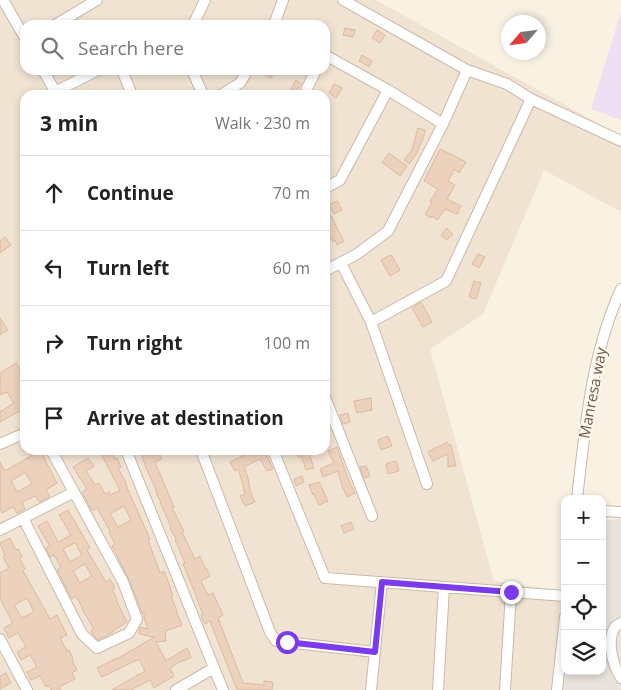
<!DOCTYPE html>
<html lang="en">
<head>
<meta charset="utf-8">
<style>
  body { margin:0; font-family:"Open Sans",sans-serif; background:#f6f6f6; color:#222 }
  .controls { position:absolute; right:15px; bottom:15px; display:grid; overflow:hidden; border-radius:10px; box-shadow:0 2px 8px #0003 }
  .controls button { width:45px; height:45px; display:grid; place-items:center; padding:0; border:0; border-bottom:1px solid #e0e0e0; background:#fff; color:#222; font:25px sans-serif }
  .compass { position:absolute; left:501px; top:15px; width:45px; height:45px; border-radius:50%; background:#fff; box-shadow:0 2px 8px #0003; rotate:242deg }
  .stop { position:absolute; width:15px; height:15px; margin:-11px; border:4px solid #7c3aed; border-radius:50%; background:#fff }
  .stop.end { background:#7c3aed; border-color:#fff; box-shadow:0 1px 5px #0008 }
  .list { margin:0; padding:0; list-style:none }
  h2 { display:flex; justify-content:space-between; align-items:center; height:65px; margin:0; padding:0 20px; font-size:21px }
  h2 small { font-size:16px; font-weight:400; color:#767676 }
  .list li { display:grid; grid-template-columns:32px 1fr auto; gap:15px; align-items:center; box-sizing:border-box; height:75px; padding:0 20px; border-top:1px solid #e0e0e0 }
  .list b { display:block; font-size:19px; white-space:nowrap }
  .list em { font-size:16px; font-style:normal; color:#767676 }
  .icon { flex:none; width:28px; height:28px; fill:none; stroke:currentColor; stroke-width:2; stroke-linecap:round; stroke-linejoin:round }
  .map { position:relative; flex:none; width:621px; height:690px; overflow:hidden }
  .search { position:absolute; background:#fff; box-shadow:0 2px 8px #0003; left:20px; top:20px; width:310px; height:55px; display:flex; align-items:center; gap:12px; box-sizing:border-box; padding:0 18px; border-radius:15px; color:#767676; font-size:19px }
  .panel { position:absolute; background:#fff; box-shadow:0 2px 8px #0003; left:20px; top:90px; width:310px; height:365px; border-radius:15px }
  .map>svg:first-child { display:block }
  .residential { fill:#f0e3d2; fill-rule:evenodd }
  .industrial { fill:#e9e3dd }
  .education { fill:#eedff5 }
  .building { fill:#ecd1bd; stroke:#ddb99f; fill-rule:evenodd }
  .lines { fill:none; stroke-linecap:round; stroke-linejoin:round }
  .minor-casing { stroke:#c9b9aa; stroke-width:12 }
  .minor { stroke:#fff; stroke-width:10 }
  .route { stroke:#7c3aed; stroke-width:6 }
  .labels { text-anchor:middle; stroke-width:4.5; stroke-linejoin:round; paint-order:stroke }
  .street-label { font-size:15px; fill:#6e594b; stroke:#fdf5e8 }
</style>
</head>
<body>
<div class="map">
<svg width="621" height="690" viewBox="0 0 621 690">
  <rect width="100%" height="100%" fill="#f9f1e2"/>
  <!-- residential -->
  <path class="residential" d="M0,0H376L621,136V212L544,170L483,314L430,349L494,581L565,591V671H566L564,690H0ZM25,25H325V70H25ZM25,95H325V450H25Z"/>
  <!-- industrial -->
  <path class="industrial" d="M621,518V690H564L566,671H602V522Z"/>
  <!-- education -->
  <path class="education" d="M621,12V120L591,109Z"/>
  <!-- building -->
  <path class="building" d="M345,28L355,30L353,37L343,35Z
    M377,30L385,35L380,43L372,38Z
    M362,55L372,61L369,67L359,61Z
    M255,70H275L271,78Z
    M296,80L302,84L301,85L292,95H288Z
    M334,84L342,88L336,98L329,93Z
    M418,128L425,130L423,140H422L417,153L409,164L404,160L412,150Z
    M440,149L466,162L459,173L454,169L448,181L455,185L447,199L461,206L457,214L445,209L437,220L432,216L431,218L425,214L432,203L430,202L438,189L424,181Z
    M389,153L407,166L400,176L382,162Z
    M337,201L342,210L334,214L329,205Z
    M325,205L344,241L337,245L335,240L333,242L325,228Z
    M447,228L453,234L447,240L441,235Z
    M5,237L11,245L0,253V241Z
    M478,254L485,257L479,268L472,264Z
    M390,255L392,256L400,270L390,276L381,260Z
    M474,281L481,283L476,299L469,297Z
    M421,302L432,322L423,327L412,308Z
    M0,318L8,330L0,335Z
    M16,363L21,371L25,368V408L0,422V412L14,403L7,392L0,395V373Z
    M371,398L372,410L357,413L354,401Z
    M348,413L350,422L343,424L340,415Z
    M388,436L392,446L381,450L378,440Z
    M447,442L449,445H451L456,466L448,467V454L433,461L428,452Z
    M337,447L348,479L355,493L347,497L342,486L338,471L323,477L320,469L334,463L328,451Z
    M28,450H40L57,483L46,490L50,497L39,502L35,496L22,502L25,509L17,513L13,507L2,513L0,509V462L5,471L31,456ZM25,472L32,484L17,492L11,481Z
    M99,450H110L115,459L117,458L121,467L118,468L125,481L128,490L150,539L148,540L160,573L164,571L168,581L173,596L171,597L177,611H176L182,625L165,631L166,641L156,642L166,661L187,648L191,657L184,661L183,660L170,668L174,676L154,688L150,680L131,690H112L145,671L139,659L102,677L97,668L117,658V659L154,637L139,634L140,627L148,629L144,618V613H142L129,580L112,546L115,544L109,532L110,531L97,508L92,511L82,492L87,489L73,467L88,458L94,466L86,471L95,485L99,483L105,494L109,492L111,495L120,490ZM124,506L131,520L118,527L110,514Z
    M140,450H158L162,459L155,462L174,507L172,508L184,531L182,532L195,559L200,556L205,568H206L210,576L201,581L208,595L213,593L223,615L218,618L243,683L264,685V681L273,682L272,690H237L210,621L205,624L201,615L203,614L197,600H198L183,564L185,563L175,540L176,539L170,528L171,527L166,516V515L160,503H161L156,492H157L146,468Z
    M255,450H264L273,469L267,471L260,459L244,467L248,478L250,491L255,502L245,506L240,496L245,494L242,481L238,469L235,471L230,462Z
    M296,450H317L309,454L314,468L306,470L302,457L299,458Z
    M396,461L399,471L388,474L386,464Z
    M366,466L370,476L364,478L360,467Z
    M302,476L304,482L296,486L294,479Z
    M319,482L328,501L319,505L314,494L313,495L309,485Z
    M68,510L90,548L87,550L106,582L110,579L115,588L112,590L117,599L116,600L127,622L113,631V632L98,640L94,636L91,631L94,629L82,609H83L76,596L72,599L57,570L61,567L54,555L50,557L46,548L50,546L38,526L47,521L58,542L71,535L59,515ZM75,543L82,555L70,562L63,549ZM85,564L92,576L80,583L73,571Z
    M351,522L354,529L344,533L341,526Z
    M10,538L16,550L18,549L22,557L20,559L25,569L23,571L50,619L57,615L67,635L60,638L67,651L69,650L73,659L72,660L77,670L72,673L75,679L59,687L61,690H51L49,685L46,687L40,676L31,680L27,672L37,667L30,655L21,660L17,652L26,647L18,633L9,638L4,628L13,623L0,599V573L9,568L3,557L5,555L0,543ZM27,598L34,612L22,618L14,605Z
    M6,673L11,683L0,689V676Z"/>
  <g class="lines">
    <!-- minor casing -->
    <g class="minor-casing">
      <path id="minor" d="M3,0L25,38
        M343,0L467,70L507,84L531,99L621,141
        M55,25L97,0
        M193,25L205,0
        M274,25L283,0
        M325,55L388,90L443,124
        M43,70L57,95
        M122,70L132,95
        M192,70L203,95
        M55,92L98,70
        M221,95L240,83L248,70
        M304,95L316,70
        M325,188L340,180L388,90
        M341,263L371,322L427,484
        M325,271L357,254L388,231L443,124L467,70
        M371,322L446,281L531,99
        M325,397L372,516
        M0,444L25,433
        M126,450L223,690
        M201,450L270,632L276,641L375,652
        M273,450L325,578L565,596
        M577,499C585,428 591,355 621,289
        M602,511L621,512
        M23,518L82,634L97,648L129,633L137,619L123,582L51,450
        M0,530L74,492
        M621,623C619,624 616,626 615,627C606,641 613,666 621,678
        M0,639L27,690
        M176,690L214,668
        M371,690L382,582
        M438,690L444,587
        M505,690L511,592
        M557,690L565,617"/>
    </g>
    <!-- minor -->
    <use href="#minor" class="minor"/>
  </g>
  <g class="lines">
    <!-- route -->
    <path class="route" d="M287,642L375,652L382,582L511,592"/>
  </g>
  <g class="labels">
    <!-- street labels -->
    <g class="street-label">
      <text transform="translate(593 393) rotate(-79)" y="5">Manresa way</text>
    </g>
  </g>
</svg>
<div class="controls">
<button>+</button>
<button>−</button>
<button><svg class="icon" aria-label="locate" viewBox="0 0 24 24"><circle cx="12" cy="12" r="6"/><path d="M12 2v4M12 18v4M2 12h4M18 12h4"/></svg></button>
<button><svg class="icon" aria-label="layers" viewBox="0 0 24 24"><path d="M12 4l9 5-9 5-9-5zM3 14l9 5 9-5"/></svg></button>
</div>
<svg class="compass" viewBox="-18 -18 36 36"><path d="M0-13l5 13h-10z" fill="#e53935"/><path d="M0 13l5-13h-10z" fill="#767676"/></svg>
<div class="stop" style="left:287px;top:642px"></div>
<div class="stop end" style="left:511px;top:592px"></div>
<div class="search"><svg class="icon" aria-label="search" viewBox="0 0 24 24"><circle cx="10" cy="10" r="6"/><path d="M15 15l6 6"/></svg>Search here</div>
<section class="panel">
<h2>3 min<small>Walk · 230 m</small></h2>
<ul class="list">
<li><svg class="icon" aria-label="ahead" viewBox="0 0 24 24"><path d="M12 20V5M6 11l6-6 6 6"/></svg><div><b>Continue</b></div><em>70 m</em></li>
<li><svg class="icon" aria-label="left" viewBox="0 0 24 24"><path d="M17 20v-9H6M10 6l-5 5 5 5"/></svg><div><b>Turn left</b></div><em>60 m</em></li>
<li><svg class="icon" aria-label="right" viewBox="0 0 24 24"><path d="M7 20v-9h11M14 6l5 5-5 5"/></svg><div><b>Turn right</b></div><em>100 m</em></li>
<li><svg class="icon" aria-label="arrive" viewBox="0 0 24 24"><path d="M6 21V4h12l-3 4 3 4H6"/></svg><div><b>Arrive at destination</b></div></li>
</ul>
</section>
</div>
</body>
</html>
